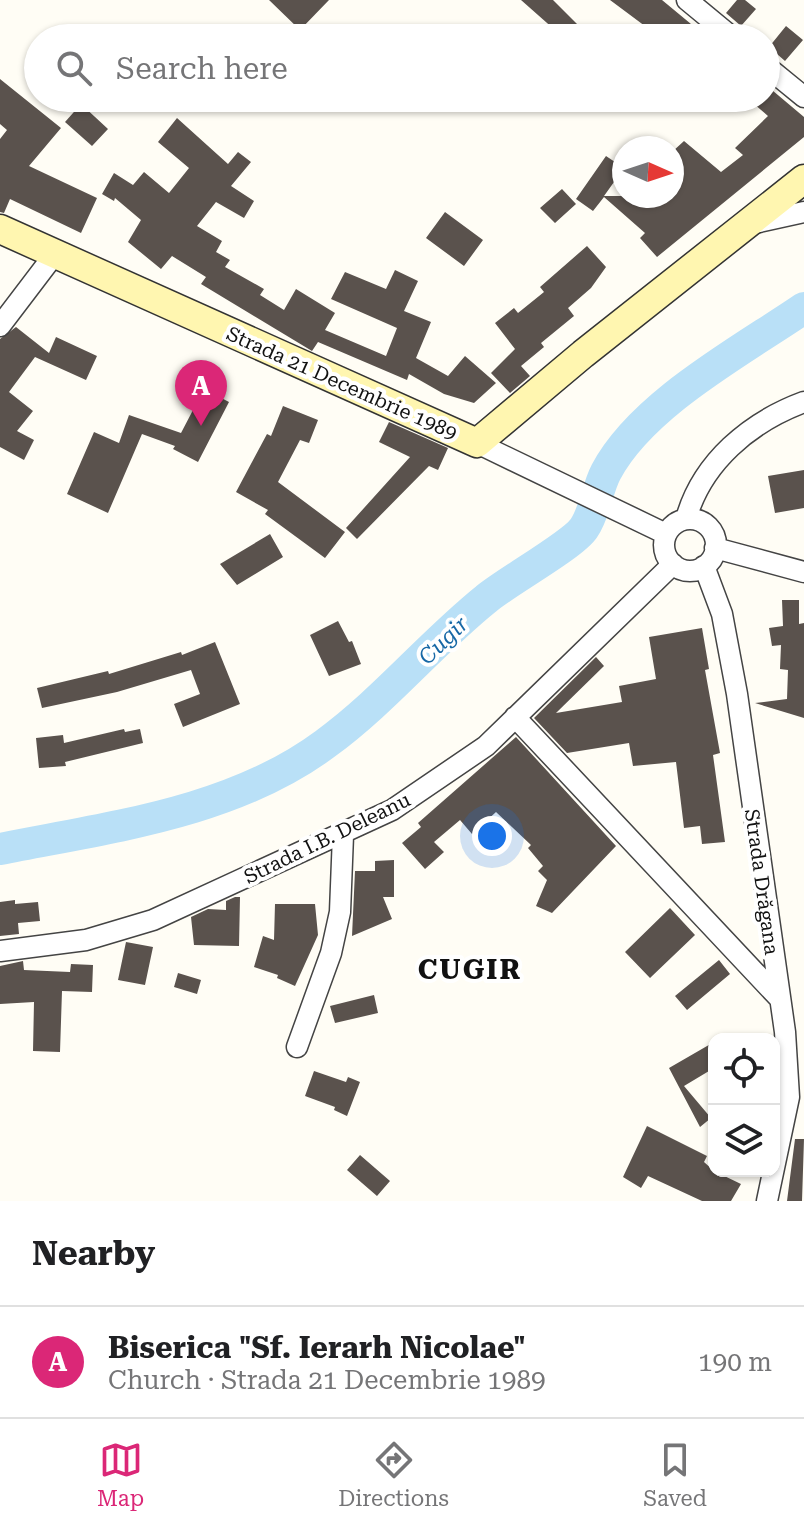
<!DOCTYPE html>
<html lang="en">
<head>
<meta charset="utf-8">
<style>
  body { margin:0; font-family:"Roboto Serif",serif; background:#f2f2f2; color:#202124 }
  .controls { position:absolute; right:24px; bottom:24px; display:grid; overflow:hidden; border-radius:16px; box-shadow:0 2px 6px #0004 }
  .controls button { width:72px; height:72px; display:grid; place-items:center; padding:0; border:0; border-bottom:2px solid #e0e0e0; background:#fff; color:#202124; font:40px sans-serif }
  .compass { position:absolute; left:612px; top:136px; width:72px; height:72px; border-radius:50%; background:#fff; box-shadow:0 2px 6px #0004; rotate:93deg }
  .you { position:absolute; left:492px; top:836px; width:28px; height:28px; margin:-20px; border:6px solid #fff; border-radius:50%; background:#1a73e8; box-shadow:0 0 0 12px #1a73e833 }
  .badge { display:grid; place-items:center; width:52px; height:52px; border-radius:50%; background:#db2777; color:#fff; font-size:26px; font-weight:700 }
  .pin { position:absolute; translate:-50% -66px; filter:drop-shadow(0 2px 4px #0008) }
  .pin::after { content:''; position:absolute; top:42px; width:28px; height:24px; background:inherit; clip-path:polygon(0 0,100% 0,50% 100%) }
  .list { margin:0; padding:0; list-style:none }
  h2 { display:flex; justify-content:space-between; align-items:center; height:104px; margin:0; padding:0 32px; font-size:34px }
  h2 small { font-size:26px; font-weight:400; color:#757577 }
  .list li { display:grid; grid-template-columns:52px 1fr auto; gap:24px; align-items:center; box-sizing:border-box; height:112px; padding:0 32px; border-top:2px solid #e0e0e0 }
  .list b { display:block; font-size:30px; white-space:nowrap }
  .list p { margin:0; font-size:26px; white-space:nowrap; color:#757577 }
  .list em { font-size:26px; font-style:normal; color:#757577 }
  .icon { flex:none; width:44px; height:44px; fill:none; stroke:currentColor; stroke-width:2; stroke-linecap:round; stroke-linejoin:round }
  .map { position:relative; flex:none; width:804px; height:1201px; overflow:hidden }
  .search { position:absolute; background:#fff; box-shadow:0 2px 6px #0004; left:24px; right:24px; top:24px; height:88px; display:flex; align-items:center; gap:20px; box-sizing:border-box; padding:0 28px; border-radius:44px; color:#757577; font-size:30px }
  .sheet { height:216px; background:#fff }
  nav { display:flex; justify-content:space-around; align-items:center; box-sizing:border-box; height:112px; border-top:2px solid #e0e0e0; background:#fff; font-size:22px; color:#757577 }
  nav a { display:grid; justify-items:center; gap:4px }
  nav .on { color:#db2777 }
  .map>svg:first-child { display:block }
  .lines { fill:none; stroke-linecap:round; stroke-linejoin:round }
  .river { stroke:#b9e0f7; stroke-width:32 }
  .building { fill:#5a524d }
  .street-casing { stroke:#444; stroke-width:23 }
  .secondary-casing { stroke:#333; stroke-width:31 }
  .street { stroke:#fff; stroke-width:20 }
  .secondary { stroke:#fff6b0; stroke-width:28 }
  .labels { text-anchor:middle; stroke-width:8; stroke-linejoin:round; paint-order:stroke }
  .street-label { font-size:20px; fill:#111; stroke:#fff }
  .water-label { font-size:22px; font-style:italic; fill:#1768a6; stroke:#fff }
  .district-label { font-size:28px; font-weight:bold; letter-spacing:2px; fill:#111; stroke:#fff }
</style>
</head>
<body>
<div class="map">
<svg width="804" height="1201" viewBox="0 0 804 1201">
  <rect width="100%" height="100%" fill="#fffdf5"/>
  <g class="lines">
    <!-- river -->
    <path class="river" d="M0,849C110,827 232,813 325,744C384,701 430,644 486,599C506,582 573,545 584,528C595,512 597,489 606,472C642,404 741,351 804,308"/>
  </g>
  <!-- building -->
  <path class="building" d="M269,0H329L300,30Z
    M521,0H553L581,28L578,30L586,38H564Z
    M610,0H662L691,24L679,38H661Z
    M737,0H745L756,9L741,26L726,13Z
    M786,26L803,40L785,61L769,47Z
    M0,79L61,128L29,166L97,198L81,233L10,199L4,213L0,212V139L7,130L0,124Z
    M766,85L804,117V137L657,257L640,238L645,233L604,197L593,211L576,199L606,156L624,168L604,196H672V152L684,141L721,172L743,155L735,148L768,116L747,98H766Z
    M81,104L108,129L92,146L65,122Z
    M177,118L228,164L238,152L251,162L231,186L254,201L244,218L216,202L197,226L222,241L216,252L230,260L225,267L264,289L260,295L284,310L296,289L335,313L325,330L386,356L397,328L331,299L345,272L386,289L395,270L418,281L404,311L431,322L416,358L448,376L465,356L496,383L474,403L444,394L409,374L407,380L318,342L312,351L201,284L206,277L172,256L161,269L128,242L141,220L115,198L114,201L102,194L114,173L133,185L144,172L169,193L189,168L158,142Z
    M562,189L576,204L555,223L540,208Z
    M445,212L483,240L464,266L426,238Z
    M587,246L606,267L591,288L568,308L574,316L541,343L544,347L521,366L530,376L510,393L491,373L515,349L495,323L514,308L518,313L544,292L540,287Z
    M16,327L49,353L56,337L97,356L86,380L35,357L9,392L33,411L17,431L34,440L24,460L0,447V339Z
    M204,389L229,402L198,462L173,449L175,446L142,434L108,513L67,494L94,432L119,443L129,415L181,433Z
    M283,406L318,420L309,443L300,440L278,482L345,532L325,558L265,514L268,510L236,492L267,434L271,436Z
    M389,422L448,448L438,470L429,466L357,539L346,528L410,457L379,442Z
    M804,470V508L775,513L768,476Z
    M270,534L283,557L237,585L220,564Z
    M782,600H799V624L804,623V718L755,703L787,699L788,670L780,669L781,645L772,646L769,628L783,626Z
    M338,621L349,642L352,641L361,664L329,676L310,635Z
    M702,628L709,669L705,670L720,753L713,755L725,842L702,844L700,826L684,828L676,762L633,766L629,743L567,753L534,718L596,657L604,666L556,713L622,702L619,686L656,679L649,637Z
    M215,642L240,704L183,727L174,704L200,694L191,670L117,692L42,708L37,688L108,671L109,674L181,652L182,655Z
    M124,729L125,732L140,729L143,743L65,762L66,766L39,768L36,738L63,735L64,743Z
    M516,737L616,846L552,913L536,906L547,880L538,871L543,866L528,848L531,845L496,812L472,834L460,820L434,842L444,852L425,869L402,843L421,827L418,823Z
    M394,860V897H383L392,919L352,936L355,871H375V861Z
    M235,897H240L239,946L194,945L191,917L208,909L226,910V901Z
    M15,900V904L38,902L40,921L18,923L19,934L0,936V902Z
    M275,904H315L318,935L295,986L277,978L278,975L254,967L263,936L274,940Z
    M670,908L695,935L650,978L625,952Z
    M126,942L153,947L145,985L118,980Z
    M719,960L730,974L687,1010L675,996Z
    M23,961L24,970L70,972L71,964L93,965L92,992L62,991L60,1052L33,1051L34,1002L0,1004V966Z
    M178,973L201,980L197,994L174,987Z
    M374,995L378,1013L335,1023L330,1006Z
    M714,1042V1068L684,1086L711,1118L700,1127L669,1068Z
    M314,1071L346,1082L348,1077L360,1082L347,1116L334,1110L335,1107L305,1096Z
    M647,1126L707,1156L704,1162L714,1171L741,1184L731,1201H702L648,1176L641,1188L623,1177Z
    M795,1139H804L802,1201H787Z
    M360,1155L390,1181L377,1196L347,1170Z"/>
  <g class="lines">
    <!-- street casing -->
    <g class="street-casing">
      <path id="street" d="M687,0L733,38
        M766,66L804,97
        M750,224L804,212
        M0,326L54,255
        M477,443L666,534
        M686,519C702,462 750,422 804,402
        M664 545a26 26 0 1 1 52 0a26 26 0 1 1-52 0Z
        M715,548L804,572
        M704,566L722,614L737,694L785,1032L789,1097L767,1201
        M515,717L779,998
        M0,951L86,940L153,920L392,810L486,746L673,564
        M297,1047L331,953L340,912L343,835"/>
    </g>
    <!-- secondary casing -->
    <g class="secondary-casing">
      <path id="secondary" d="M0,229L477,443L583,354L804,179"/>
    </g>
    <!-- street -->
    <use href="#street" class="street"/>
    <!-- secondary -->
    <use href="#secondary" class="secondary"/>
  </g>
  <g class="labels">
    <!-- street labels -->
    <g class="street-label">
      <text transform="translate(342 383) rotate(24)" y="7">Strada 21 Decembrie 1989</text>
      <text transform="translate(327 838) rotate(-26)" y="7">Strada I.B. Deleanu</text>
      <text transform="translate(762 882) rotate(82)" y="7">Strada Drăgana</text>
    </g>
    <!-- water labels -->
    <g class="water-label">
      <text transform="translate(443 640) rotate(-44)" y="8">Cugir</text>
    </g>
    <!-- district labels -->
    <g class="district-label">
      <text x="470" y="979">CUGIR</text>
    </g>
  </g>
</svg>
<div class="controls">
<button><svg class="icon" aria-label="locate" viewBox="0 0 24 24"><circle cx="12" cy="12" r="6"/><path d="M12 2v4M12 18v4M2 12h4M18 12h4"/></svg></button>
<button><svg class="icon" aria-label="layers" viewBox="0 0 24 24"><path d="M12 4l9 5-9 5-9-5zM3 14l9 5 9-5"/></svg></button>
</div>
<svg class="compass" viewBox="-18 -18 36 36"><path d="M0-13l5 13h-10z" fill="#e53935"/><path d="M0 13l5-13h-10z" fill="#757577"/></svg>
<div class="you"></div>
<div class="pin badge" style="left:201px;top:426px">A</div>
<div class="search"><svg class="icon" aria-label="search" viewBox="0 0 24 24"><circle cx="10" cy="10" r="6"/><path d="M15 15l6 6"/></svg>Search here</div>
</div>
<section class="sheet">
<h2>Nearby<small></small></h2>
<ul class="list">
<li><span class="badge">A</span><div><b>Biserica &quot;Sf. Ierarh Nicolae&quot;</b><p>Church · Strada 21 Decembrie 1989</p></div><em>190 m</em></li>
</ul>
</section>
<nav>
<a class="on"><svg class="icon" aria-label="map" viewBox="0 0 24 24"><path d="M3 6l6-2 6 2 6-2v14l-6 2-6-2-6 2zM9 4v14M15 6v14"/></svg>Map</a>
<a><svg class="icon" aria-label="directions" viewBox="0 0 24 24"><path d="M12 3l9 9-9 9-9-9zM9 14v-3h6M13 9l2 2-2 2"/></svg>Directions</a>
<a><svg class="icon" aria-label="saved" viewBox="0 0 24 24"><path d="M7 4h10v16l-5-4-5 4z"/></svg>Saved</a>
</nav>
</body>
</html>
